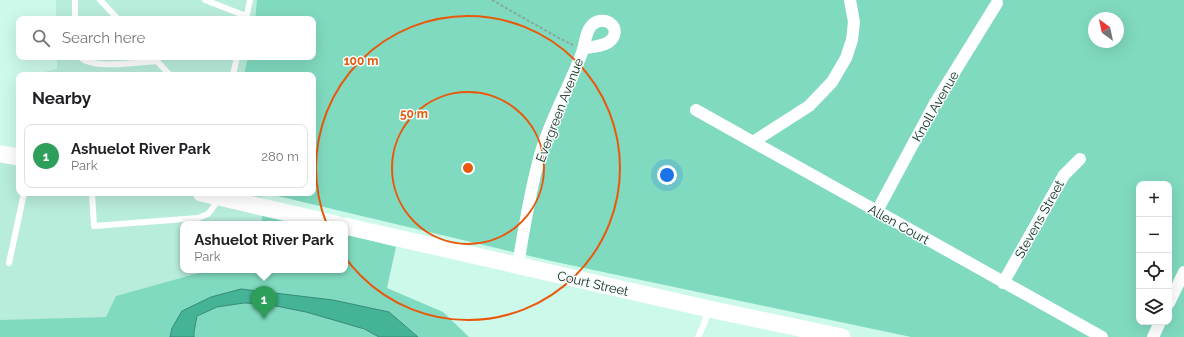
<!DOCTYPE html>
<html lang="en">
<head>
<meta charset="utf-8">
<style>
  body { margin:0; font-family:Raleway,sans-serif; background:#f6f6f6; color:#202124 }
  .controls { position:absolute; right:12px; bottom:12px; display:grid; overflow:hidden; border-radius:8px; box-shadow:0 4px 16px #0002 }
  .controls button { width:36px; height:36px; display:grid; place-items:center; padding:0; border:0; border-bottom:1px solid #e0e0e0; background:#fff; color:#202124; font:20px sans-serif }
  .compass { position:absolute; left:1088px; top:12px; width:36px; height:36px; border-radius:50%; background:#fff; box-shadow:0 4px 16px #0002; rotate:327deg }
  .you { position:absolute; left:667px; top:175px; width:14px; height:14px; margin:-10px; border:3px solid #fff; border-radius:50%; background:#1a73e8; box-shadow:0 0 0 6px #1a73e833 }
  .badge { display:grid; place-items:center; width:26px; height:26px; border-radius:50%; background:#a40821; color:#fff; font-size:13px; font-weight:700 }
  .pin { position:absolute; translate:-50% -33px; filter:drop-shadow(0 1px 2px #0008) }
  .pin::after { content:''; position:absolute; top:21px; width:14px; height:12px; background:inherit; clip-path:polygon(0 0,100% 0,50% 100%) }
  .popup { position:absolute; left:180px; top:221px; width:168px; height:52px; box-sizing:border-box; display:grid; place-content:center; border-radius:8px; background:#fff; filter:drop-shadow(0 1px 3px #0005); font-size:13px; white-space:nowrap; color:#757577 }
  .popup b { font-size:15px; color:#202124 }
  .popup::after { content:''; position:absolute; left:50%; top:100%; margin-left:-8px; border:8px solid transparent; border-top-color:#fff }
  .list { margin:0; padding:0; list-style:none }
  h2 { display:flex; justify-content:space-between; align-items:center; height:52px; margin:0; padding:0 16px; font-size:17px }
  h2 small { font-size:13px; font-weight:400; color:#757577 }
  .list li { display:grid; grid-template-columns:26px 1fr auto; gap:12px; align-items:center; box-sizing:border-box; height:64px; margin:0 8px 8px; padding:0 8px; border:1px solid #e0e0e0; border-radius:8px }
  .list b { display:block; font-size:15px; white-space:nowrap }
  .list p { margin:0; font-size:13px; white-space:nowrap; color:#757577 }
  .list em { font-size:13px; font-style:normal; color:#757577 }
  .icon { flex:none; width:22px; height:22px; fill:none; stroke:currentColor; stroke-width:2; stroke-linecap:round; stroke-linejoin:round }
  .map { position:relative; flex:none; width:1184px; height:337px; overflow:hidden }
  .search { position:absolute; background:#fff; box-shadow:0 4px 16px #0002; left:16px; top:16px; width:300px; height:44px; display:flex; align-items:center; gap:10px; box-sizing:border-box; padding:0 14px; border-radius:8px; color:#757577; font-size:15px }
  .panel { position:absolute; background:#fff; box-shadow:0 4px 16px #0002; left:16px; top:72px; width:300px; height:124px; border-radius:8px }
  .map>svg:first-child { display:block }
  .built { fill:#b8ecdb }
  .green { fill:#80dac0; fill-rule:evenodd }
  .water { fill:#44b396; stroke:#378a74 }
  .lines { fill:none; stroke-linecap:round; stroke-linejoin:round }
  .path { stroke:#87a99d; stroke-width:2; stroke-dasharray:3 2; stroke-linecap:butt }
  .service { stroke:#fff; stroke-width:6 }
  .minor { stroke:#fff; stroke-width:12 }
  .secondary { stroke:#fff; stroke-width:17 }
  .ring { fill:none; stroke:#e8590c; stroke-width:2 }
  .labels { text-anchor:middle; stroke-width:3; stroke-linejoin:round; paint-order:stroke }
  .street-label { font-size:13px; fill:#182924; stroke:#f4fdfa }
  .centre { fill:#e8590c; stroke:#f4fdfa; stroke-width:2 }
  .ring-label { font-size:12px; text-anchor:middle; font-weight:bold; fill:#e8590c; stroke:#f4fdfa; stroke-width:3; stroke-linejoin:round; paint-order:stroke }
</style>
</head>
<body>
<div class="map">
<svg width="1184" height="337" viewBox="0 0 1184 337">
  <rect width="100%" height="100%" fill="#cdf9ea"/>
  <!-- built -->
  <path class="built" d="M56,0H257L255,19H56Z
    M57,57H248L244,75H35V74L57,69Z
    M0,160L19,163V193H262V224H183V270H209L116,296L107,317L0,321Z"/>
  <!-- green -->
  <path class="green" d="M257,0H1184V337H911L551,261L265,193H313V75H244L248,57H313V19H255ZM1094,18H1118V42H1094ZM1139,184H1169V322H1139Z
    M262,214L303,224H262Z
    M345,234L396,247L387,288L443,312L469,337H418L389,312L333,300L241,289L172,328L170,337H0V320L106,317L116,296L209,270H345Z
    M244,303C286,305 341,317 379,337H194V332L197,316L217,307Z"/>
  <!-- water -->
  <path class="water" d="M241,289L333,300L389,312L418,337H379L364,329L344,323L306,312L266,304L244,303L217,307L197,316L194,332V337H170L172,328L182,311L211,297Z"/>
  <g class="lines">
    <!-- path -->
    <path class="path" d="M492,0L557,37L573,45"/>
    <!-- service -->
    <path class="service" d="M100,0L118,19
      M205,0L246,16
      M75,19V0
      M246,19L250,0
      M80,57C92,70 140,62 157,61
      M154,58L170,75
      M233,75L237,57
      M92,193L94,226L198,218L208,214L220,198
      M9,263L24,193
      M698,337L704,324L708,311"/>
    <!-- minor -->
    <path class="minor" d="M696,110L1102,337
      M753,142L809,106L832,82L846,58L852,40L854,22L850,0
      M877,211L934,105L997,3
      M518,265C524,228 530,191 540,155C550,119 570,86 583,50C585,42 586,31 592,25C597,20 606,19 611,24C616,28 616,35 611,40C605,47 592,46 583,49
      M1003,283L1064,175L1080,159
      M1169,303L1184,272
      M1153,337L1160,322"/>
    <!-- secondary -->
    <path class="secondary" d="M0,154L19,157
      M201,193L336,224
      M345,226L709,309L842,337"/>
  </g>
  <!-- distance rings -->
  <g class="ring">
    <circle cx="468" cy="168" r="76"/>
    <circle cx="468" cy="168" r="152"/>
  </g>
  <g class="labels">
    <!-- street labels -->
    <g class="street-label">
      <text transform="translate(935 106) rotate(-60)" y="5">Knoll Avenue</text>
      <text transform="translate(559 110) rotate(-69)" y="5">Evergreen Avenue</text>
      <text transform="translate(1039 219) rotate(-61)" y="5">Stevens Street</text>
      <text transform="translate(899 224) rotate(29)" y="5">Allen Court</text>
      <text transform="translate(593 283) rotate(13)" y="5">Court Street</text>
    </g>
  </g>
  <circle cx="468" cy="168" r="6" class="centre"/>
  <g class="ring-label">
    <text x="361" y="65">100 m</text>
    <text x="414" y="118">50 m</text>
  </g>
</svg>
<div class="controls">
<button>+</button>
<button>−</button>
<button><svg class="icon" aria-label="locate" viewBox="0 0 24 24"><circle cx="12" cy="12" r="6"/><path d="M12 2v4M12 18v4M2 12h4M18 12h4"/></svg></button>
<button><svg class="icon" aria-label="layers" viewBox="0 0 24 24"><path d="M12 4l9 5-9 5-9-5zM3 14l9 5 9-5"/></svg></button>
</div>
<svg class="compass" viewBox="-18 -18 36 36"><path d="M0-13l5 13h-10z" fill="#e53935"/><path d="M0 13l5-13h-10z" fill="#757577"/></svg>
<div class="you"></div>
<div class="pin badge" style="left:264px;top:319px;background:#2e9e5b">1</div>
<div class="popup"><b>Ashuelot River Park</b>Park</div>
<div class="search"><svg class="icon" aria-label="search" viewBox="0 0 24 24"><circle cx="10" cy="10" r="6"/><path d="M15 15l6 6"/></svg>Search here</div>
<section class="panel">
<h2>Nearby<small></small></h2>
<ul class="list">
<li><span class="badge" style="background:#2e9e5b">1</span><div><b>Ashuelot River Park</b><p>Park</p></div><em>280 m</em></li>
</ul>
</section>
</div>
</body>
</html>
